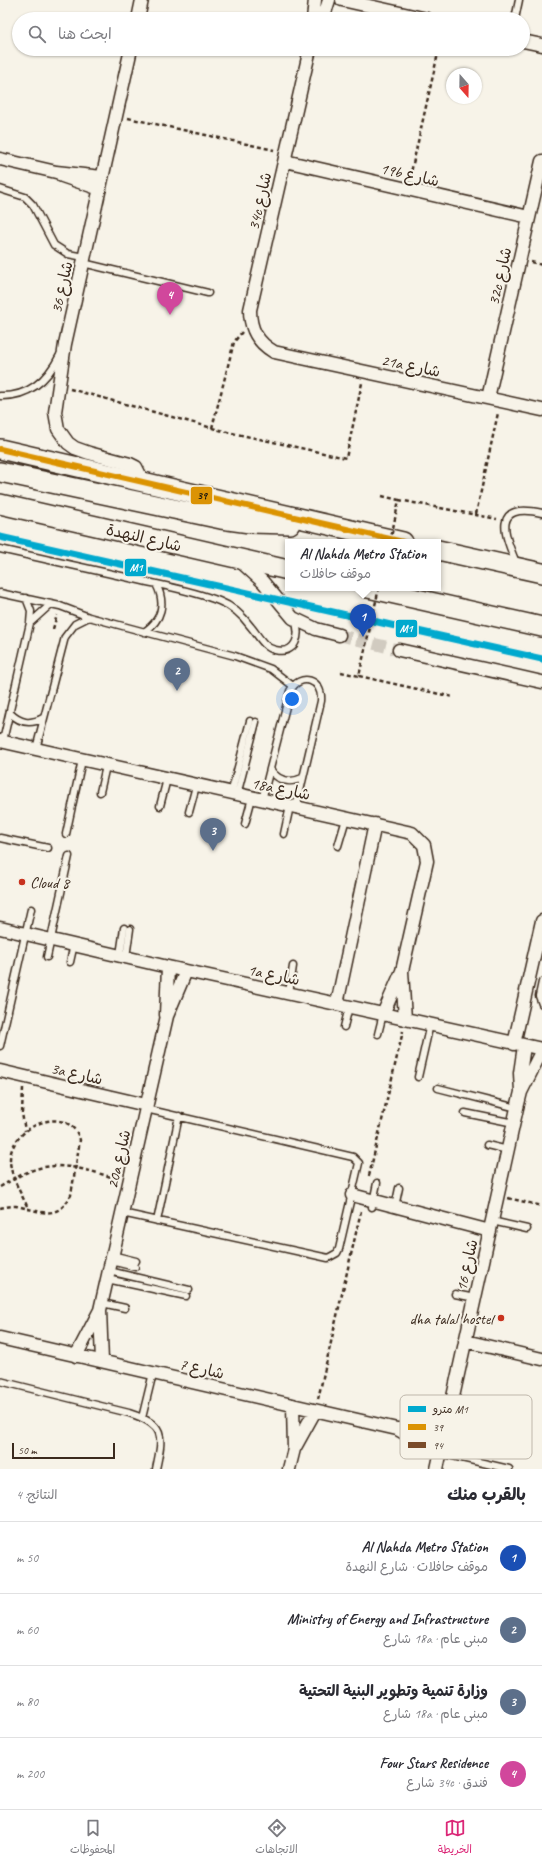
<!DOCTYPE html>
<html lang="ar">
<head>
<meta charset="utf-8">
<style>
  body { margin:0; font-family:Caveat,"Playpen Sans Arabic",sans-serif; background:#f2f2f3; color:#2b2b33; direction:rtl }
  .compass { position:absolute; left:446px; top:68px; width:36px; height:36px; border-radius:50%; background:#fff; box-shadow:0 1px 3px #0004; rotate:160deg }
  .scale { position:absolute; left:12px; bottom:10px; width:103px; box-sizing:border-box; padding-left:4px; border:2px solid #3b2a1e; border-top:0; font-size:11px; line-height:14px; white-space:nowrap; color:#3b2a1e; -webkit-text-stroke:3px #f7f3e8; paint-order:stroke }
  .you { position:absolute; left:292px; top:699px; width:14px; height:14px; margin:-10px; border:3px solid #fff; border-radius:50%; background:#1a73e8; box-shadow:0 0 0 6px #1a73e833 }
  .badge { display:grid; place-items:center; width:26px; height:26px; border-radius:50%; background:#db2777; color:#fff; font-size:13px; font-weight:700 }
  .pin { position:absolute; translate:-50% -33px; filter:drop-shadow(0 1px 2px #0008) }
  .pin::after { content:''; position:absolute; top:21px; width:14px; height:12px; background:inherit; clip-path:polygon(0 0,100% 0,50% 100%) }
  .popup { position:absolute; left:285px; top:539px; width:156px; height:52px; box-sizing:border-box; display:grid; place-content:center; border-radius:0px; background:#fff; filter:drop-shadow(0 1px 3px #0005); font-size:13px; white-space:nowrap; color:#7c7c81 }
  .popup b { font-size:15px; color:#2b2b33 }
  .popup::after { content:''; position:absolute; left:50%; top:100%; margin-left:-8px; border:8px solid transparent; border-top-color:#fff }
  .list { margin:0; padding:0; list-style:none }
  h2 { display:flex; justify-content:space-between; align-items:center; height:52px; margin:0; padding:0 16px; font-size:17px }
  h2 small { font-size:13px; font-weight:400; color:#7c7c81 }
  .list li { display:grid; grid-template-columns:26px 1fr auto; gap:12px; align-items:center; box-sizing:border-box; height:72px; padding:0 16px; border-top:1px solid #e1e1e2 }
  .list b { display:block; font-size:15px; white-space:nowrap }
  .list p { margin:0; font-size:13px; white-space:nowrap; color:#7c7c81 }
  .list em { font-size:13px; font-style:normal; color:#7c7c81 }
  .icon { flex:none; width:22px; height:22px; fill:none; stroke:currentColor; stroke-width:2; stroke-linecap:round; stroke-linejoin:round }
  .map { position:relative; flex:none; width:542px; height:1469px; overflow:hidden; direction:ltr }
  .search { position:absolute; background:#fff; box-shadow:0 1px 3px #0004; left:12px; right:12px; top:12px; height:44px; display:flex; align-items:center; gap:10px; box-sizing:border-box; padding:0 14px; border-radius:22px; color:#7c7c81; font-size:15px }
  .sheet { height:340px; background:#fff }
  nav { display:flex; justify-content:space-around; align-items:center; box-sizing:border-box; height:56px; border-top:1px solid #e1e1e2; background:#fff; font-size:11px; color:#7c7c81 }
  nav a { display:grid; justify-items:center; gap:2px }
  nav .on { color:#db2777 }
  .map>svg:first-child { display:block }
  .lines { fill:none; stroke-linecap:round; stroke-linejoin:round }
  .street-tunnel { stroke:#d1cbc0; stroke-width:12; stroke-dasharray:12 6; stroke-linecap:butt }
  .lane-casing { stroke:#3b2a1e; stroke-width:9 }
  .street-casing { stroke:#3b2a1e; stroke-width:15 }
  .primary-casing { stroke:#3b2a1e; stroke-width:22 }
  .path { stroke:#3b2a1e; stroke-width:2.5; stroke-dasharray:4 3; stroke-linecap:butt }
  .lane { stroke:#f7f3e8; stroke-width:6 }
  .street { stroke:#f7f3e8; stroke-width:12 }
  .primary { stroke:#f7f3e8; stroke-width:19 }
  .path-bridge { stroke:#3b2a1e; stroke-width:2.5; stroke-dasharray:4 3; stroke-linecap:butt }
  .bus-1-casing { stroke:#f7f3e8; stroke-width:9 }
  .bus-1 { stroke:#db9304; stroke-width:6 }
  .metro-1-casing { stroke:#f7f3e8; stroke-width:10 }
  .metro-1 { stroke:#00a9ce; stroke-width:7 }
  .poi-dot { fill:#c8321e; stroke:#f7f3e8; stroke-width:1.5 }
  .labels { text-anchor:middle; stroke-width:4; stroke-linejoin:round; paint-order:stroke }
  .street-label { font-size:16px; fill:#3b2a1e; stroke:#f7f3e8 }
  .poi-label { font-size:16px; fill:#3b2a1e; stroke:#f7f3e8; text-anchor:start }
  .key { fill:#f7f3e8; stroke:#bfb7ab; stroke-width:1 }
  .key-label { font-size:11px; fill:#3b2a1e }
  .line-badge { stroke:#f7f3e8; stroke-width:1.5 }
  .badge-label { font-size:11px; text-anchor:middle; font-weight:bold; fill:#fff }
  .pale-badge-label { font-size:11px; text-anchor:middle; font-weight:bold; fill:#111 }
</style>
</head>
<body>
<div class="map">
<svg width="542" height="1469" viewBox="0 0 542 1469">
  <rect width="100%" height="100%" fill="#f7f3e8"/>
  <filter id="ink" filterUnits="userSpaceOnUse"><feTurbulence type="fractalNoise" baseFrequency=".025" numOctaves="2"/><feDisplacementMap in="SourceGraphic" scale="8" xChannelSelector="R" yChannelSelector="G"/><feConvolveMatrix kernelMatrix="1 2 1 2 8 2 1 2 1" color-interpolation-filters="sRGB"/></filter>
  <g filter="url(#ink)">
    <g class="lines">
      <!-- street-tunnel -->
      <path class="street-tunnel" d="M339,635L399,650"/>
      <!-- lane casing -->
      <g class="lane-casing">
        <path id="lane" d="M515,19L519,0
          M0,189L25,197L33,205L54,245L68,254L84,257
          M83,263L208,293
          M0,396C29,397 48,379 60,355
          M0,549C46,559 93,570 139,580C165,586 194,591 219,601C232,606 243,616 251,627C258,635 264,648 275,650C296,655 302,635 294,619
          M517,565C504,534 491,502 542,513
          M0,593L60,606L89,617L235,656L271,669L293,686
          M30,623L51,604
          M144,632C162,620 166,603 156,584
          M10,713C20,723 30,725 43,718
          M3,741L30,623L31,611L26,598
          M36,749L65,637L75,624L89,617
          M270,769C278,781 289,784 302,778
          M100,792L106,766
          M231,794L250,721
          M237,795L256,722
          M262,800L290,691C300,672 323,679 321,701L296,808
          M160,806L167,779
          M189,812L196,786
          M245,824L252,798
          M66,834L82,760
          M284,834L290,806
          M0,838L48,848
          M338,846L346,819
          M120,955L124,928
          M47,957L69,856
          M126,957L130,929
          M70,962L74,944
          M542,982L539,996L542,1004
          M289,993L293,966
          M344,1027L349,1007
          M378,1034L383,1014
          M0,1046L31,909
          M418,1077L430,1024
          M438,1088L517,1108
          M465,1113L514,1123
          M487,1145L508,1150
          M372,1207L377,1183
          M395,1207L399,1188
          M122,1213L328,1258L337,1253L339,1249L359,1163L353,1157L146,1109
          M157,1221L179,1116
          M492,1221L527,1229
          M112,1255L136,1261
          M111,1261L135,1267
          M109,1271L189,1290
          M107,1279L186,1296
          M455,1294L475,1298
          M102,1303L125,1308
          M0,1381L129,1413C166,1425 163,1436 156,1469
          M142,1418L153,1373
          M440,1453L509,1469"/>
      </g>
      <!-- street casing -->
      <g class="street-casing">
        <path id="street" d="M342,0L427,19
          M138,19L142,0
          M313,19L315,0
          M323,19L329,0
          M523,41L542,45
          M131,49L65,344L55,412L58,429L68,443L75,448L89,453L130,464L136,467L140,475L141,482
          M310,49L250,310C250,329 257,342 274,352L542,410
          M0,159L56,172L102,177
          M285,161L529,217
          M62,176L100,189
          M488,398L542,161
          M240,561L263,582L293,618L316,629L339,635
          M399,650L542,682
          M0,741L412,833L424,845L427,861L402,971L383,1014
          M0,928L168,967L542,1049
          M402,971L405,1019
          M337,1004L375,824
          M166,1015L168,967
          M514,1044L542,921
          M0,1071L146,1105
          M521,1092L520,1073L524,1046
          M352,1195L490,1231
          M100,1310L102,1361
          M0,1338L397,1429L446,1428
          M465,1341L542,1359
          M76,1356L100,1310L167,1016L186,971
          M397,1429L440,1453
          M294,1449L315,1411
          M289,1469L294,1449L293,1405
          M437,1469L517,1108L521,1092L542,1050"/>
      </g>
      <!-- primary casing -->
      <g class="primary-casing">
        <path id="primary" d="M0,449L403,542
          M0,472L221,519L250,523L290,524
          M0,504L288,570
          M438,550L542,573
          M368,588L542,627"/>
      </g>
      <!-- path -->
      <path class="path" d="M128,118L274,150
        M410,177L439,49
        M531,262L542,265
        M70,389L223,431L346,458L362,383
        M212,428L234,342L242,332
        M399,500L497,519
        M476,514L498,413
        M53,629L57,615
        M359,676L453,697
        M23,1088L22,1113L25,1131
        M369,1176L403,1031
        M0,1187C12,1180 23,1173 36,1169C62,1161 92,1171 117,1179
        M508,1198L542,1206
        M0,1208C5,1207 10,1206 16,1206C39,1210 57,1223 71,1195L80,1140C68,1101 9,1127 10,1161C11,1178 22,1195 29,1210
        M318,1399L361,1211"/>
      <!-- lane -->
      <use href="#lane" class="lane"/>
      <!-- street -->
      <use href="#street" class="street"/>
      <!-- primary -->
      <use href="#primary" class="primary"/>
      <!-- path-bridge -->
      <path class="path-bridge" d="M382,496L399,500L390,542
        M341,672L359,676L379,588"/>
      <!-- bus-1 casing -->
      <g class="bus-1-casing">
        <path id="bus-1" d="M0,449L403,542"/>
      </g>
      <!-- bus-1 -->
      <use href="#bus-1" class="bus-1"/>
      <!-- metro-1 casing -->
      <g class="metro-1-casing">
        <path id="metro-1" d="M0,537L542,659"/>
      </g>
      <!-- metro-1 -->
      <use href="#metro-1" class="metro-1"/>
    </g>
  </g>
  <!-- markers -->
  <g class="poi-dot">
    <circle cx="22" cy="882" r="4"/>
    <circle cx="501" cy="1318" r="4"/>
  </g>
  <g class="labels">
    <!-- street labels -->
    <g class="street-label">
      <text transform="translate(410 174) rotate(13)" y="6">19b شارع</text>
      <text transform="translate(259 201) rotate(-77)" y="6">34c شارع</text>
      <text transform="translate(499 276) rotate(-77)" y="6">32c شارع</text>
      <text transform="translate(61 287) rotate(-77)" y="6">شارع 36</text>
      <text transform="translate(411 365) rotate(12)" y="6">21a شارع</text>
      <text transform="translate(144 537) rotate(13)" y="6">شارع النهدة</text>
      <text transform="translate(281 788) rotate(12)" y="6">18a شارع</text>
      <text transform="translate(274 974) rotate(12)" y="6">1a شارع</text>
      <text transform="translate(77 1073) rotate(13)" y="6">3a شارع</text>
      <text transform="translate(118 1159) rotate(-77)" y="6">20a شارع</text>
      <text transform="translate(466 1265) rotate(-77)" y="6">شارع 16</text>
      <text transform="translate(202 1368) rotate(13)" y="6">شارع 7</text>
    </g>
    <!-- poi labels -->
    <g class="poi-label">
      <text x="30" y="888">Cloud 8</text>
      <text x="493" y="1324" text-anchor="end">dha talal hostel</text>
    </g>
  </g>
  <!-- legend -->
  <rect x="400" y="1395" width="132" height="64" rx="6" class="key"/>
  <rect x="408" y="1406" width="18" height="6" fill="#00a9ce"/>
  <rect x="408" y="1424" width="18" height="6" fill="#db9304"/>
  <rect x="408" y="1442" width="18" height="6" fill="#7a4b2a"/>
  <g class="key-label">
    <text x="433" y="1413">مترو M1</text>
    <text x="433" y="1431">39</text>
    <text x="433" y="1449">94</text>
  </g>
  <g class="line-badge">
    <rect x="190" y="486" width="23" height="19" rx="4" fill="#db9304"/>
    <rect x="124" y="558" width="23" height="19" rx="4" fill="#00a9ce"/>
    <rect x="395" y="619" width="23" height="19" rx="4" fill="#00a9ce"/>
  </g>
  <g class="badge-label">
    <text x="136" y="571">M1</text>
    <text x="406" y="632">M1</text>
  </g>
  <g class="pale-badge-label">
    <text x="202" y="499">39</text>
  </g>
</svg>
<svg class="compass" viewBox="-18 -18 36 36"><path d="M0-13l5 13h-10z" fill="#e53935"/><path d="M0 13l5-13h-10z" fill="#7c7c81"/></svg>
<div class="scale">50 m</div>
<div class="you"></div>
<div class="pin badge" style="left:363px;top:637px;background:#1a4fb4">1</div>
<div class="popup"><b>Al Nahda Metro Station</b>موقف حافلات</div>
<div class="pin badge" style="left:177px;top:691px;background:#5c6f8a">2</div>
<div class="pin badge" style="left:213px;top:851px;background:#5c6f8a">3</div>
<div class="pin badge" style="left:170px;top:315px;background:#d1479c">4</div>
<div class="search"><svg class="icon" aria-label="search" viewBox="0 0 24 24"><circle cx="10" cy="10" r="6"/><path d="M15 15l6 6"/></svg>ابحث هنا</div>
</div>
<section class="sheet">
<h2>بالقرب منك<small>النتائج: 4</small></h2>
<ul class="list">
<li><span class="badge" style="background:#1a4fb4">1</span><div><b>Al Nahda Metro Station</b><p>موقف حافلات · شارع النهدة</p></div><em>50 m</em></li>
<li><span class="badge" style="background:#5c6f8a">2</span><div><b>Ministry of Energy and Infrastructure</b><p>مبنى عام · 18a شارع</p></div><em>60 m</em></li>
<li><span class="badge" style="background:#5c6f8a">3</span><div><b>وزارة تنمية وتطوير البنية التحتية</b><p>مبنى عام · 18a شارع</p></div><em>80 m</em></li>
<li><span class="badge" style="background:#d1479c">4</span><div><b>Four Stars Residence</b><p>فندق · 34c شارع</p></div><em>200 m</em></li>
</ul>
</section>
<nav>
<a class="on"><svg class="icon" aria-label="map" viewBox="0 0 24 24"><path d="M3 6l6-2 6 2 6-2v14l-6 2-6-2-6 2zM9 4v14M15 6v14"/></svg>الخريطة</a>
<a><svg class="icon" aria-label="directions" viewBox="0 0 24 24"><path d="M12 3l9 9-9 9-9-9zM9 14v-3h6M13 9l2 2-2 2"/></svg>الاتجاهات</a>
<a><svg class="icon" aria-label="saved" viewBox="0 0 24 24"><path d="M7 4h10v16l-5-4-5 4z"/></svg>المحفوظات</a>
</nav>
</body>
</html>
